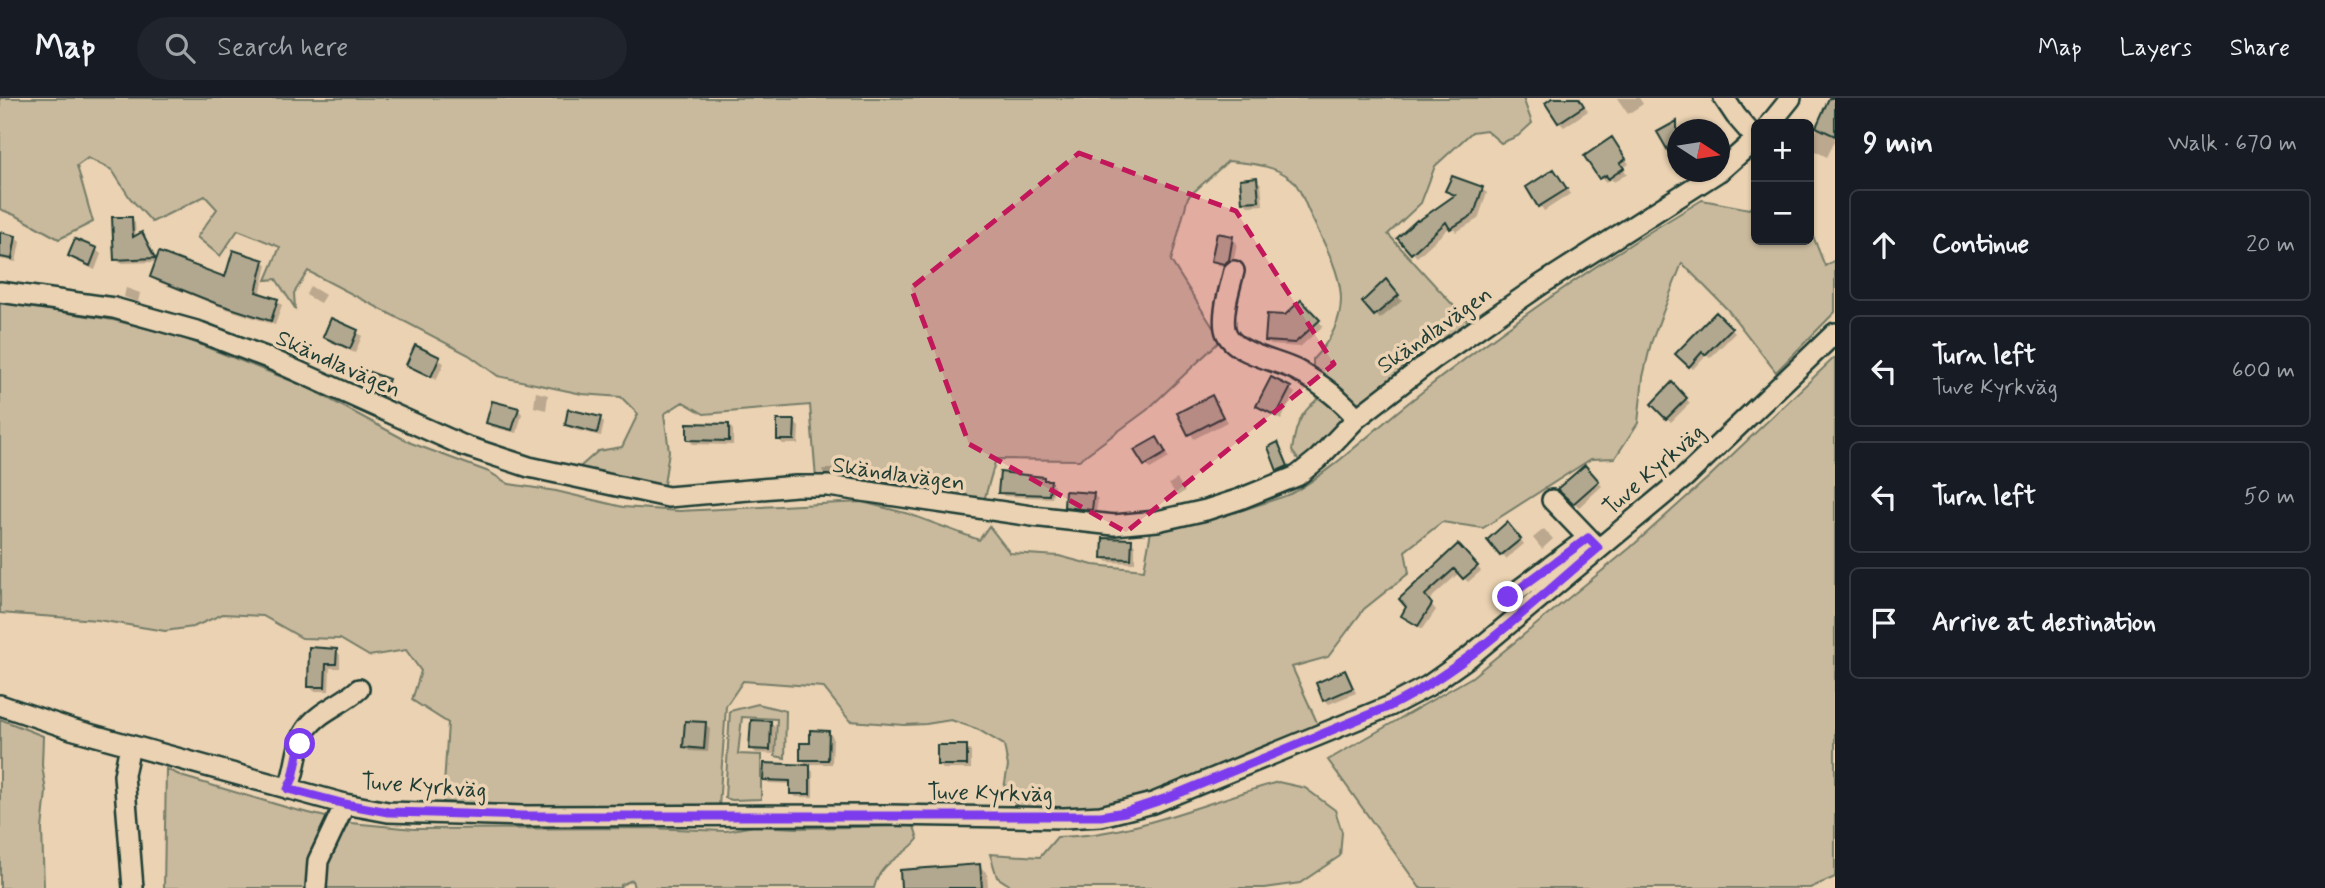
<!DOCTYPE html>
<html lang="en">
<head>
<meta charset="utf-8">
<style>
  body { margin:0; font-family:Mynerve,sans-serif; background:#20242c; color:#f1f3f6 }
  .controls { position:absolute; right:21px; top:21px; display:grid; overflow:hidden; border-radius:10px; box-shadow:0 2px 5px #0004 }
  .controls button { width:63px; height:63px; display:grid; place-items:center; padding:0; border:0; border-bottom:2px solid #363941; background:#171b24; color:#f1f3f6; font:35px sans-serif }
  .compass { position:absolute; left:1667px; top:21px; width:63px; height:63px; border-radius:50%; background:#171b24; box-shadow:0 2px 5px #0004; rotate:102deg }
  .stop { position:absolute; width:21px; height:21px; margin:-16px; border:5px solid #7c3aed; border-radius:50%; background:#fff }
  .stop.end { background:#7c3aed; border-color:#fff; box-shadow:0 2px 7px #0008 }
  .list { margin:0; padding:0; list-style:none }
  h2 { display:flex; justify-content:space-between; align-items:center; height:91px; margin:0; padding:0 28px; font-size:30px }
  h2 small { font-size:23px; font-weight:400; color:#9ea1a6 }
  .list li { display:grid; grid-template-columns:46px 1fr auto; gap:21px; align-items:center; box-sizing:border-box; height:112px; margin:0 14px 14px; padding:0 14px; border:2px solid #363941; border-radius:10px }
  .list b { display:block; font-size:26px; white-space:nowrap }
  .list p { margin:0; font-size:23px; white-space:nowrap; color:#9ea1a6 }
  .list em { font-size:23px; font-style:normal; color:#9ea1a6 }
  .icon { flex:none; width:38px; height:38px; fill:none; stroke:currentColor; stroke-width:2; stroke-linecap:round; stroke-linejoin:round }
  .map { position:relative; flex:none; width:1835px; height:790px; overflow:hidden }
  header { display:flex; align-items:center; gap:42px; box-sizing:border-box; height:98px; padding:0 35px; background:#171b24; border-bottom:2px solid #363941 }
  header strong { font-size:33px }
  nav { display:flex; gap:38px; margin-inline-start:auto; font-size:24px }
  .search { width:490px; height:63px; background:#20242c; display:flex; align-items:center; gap:18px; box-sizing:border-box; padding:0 24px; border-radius:38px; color:#9ea1a6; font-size:26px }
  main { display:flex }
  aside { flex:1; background:#171b24 }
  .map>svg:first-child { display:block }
  .green { fill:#c9ba9d; stroke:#747c68; stroke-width:2 }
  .shadow { fill:#0003 }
  .building { fill:#b2a88f; stroke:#1f3d34; stroke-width:2 }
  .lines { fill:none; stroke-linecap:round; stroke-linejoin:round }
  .minor-casing { stroke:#1f3d34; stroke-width:24 }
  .minor { stroke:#ead2b2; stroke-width:19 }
  .route { stroke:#7c3aed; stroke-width:9 }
  .marked { fill:#c2185b; fill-opacity:0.2; stroke:#c2185b; stroke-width:5; stroke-dasharray:14 9; stroke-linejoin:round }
  .labels { text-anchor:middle; stroke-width:7; stroke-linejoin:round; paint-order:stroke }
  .street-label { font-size:23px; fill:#1f3d34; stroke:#ead2b2 }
</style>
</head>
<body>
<header>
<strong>Map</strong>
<div class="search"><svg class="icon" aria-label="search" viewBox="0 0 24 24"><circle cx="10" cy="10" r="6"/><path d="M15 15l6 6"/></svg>Search here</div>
<nav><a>Map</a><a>Layers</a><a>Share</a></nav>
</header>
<main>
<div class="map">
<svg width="1835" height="790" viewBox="0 0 1835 790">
  <rect width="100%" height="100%" fill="#ead2b2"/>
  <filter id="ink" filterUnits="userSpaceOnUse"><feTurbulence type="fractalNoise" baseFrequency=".0143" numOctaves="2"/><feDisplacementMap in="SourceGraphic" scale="14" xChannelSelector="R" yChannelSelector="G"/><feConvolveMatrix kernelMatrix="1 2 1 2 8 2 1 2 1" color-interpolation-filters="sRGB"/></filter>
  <g filter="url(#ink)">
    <!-- green -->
    <path class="green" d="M0,0H1523L1532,25L1518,38L1501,45L1486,32L1472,34L1435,68L1421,105L1388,136L1473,229L1355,307L1329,341L1301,365L1292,353C1296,321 1303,312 1328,292L1313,279V261C1362,210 1337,172 1311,118C1305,107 1300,87 1290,80C1272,66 1250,66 1228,63L1188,99L1171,163L1221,242L1147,312L1079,362L996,361L983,406L927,392L860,379L816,381L810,307L704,316L683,304L664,316L669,353L663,393L572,376L598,353L622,349L638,316L621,299L582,296L498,278L469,257L308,173L294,195L295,210L276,181L266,182L280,149L238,132L220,158L197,139L217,111L205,98L152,124L130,100L112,72L88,60L77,68L93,124L59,141L17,118L0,111Z
      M1702,102L1749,111L1756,104V142H1809V128L1825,168L1835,162V214L1776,274L1727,211L1682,165L1651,245L1643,279L1638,325L1615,360L1591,361L1483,430L1442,424L1405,453L1409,475L1364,511L1328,559L1292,569L1320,631C1253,660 1187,692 1115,707C1084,714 1050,711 1019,711L1004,690L1008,668L1004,647L977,631L951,622L926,626L904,627L850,623L823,589L743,583L726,608L719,709H568L443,704L448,625L412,602L421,573L406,552L369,558L340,541L302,540L263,518L223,516L193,529L165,533L98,522L0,515V204L113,222L178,238L307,289L411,345L489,374L509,386L556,393L623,409L679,413L862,404L909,416L979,442L989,428L1010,455L1059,458L1093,467L1144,472L1151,433C1190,427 1227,418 1264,405C1274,401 1286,399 1294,394C1337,369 1373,332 1412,302C1504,229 1601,162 1702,102Z
      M1835,259V779L1810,790H1420L1328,662L1472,579L1630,450L1710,378Z
      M758,606L786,613L785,660L775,658L777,621L742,619L738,656L761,657V701L732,702L725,700L730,613Z
      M0,621L43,638L42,667L46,694L42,731L44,790H0Z
      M166,671L184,679L292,711L351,725L414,731L647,730L726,733L754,728L797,730L914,728L918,741C904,760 881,761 874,790H634L632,782L621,787L620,790H164Z
      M1278,684L1305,690L1335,712L1342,734L1340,758L1300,785L1265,790H1014L997,779L990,756L1040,759L1057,739C1133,738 1206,704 1278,684Z"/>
    <!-- shadow -->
    <path class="shadow" d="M1555,0H1579L1588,13L1564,29L1559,24Z
      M1617,0H1639L1643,6L1628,16Z
      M1831,0H1835V43L1827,59L1809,50V36L1814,38Z
      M1675,26L1680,32H1678V55L1674,57L1660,35Z
      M1616,46L1629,66L1623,70L1627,76L1614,84L1611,81L1605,84L1601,80Z
      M1554,73L1570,96L1544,113L1528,89Z
      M1453,80L1482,91L1487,95L1478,121L1456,134L1451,128L1417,159L1399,140L1455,99L1447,93Z
      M1256,81L1261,86L1263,107L1248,108L1243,103Z
      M131,120L135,125L136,139L141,136L145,140L157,164L120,165L116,161Z
      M0,136L15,139L20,144L16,164L0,161Z
      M1232,140L1237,145L1233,167L1230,169L1218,167L1213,162Z
      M76,143L96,152L101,156L95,172L74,162L70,158Z
      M263,163L267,167L260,197L277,203L282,207L275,227L221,209L156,183L152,179L226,181Z
      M310,188L325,197L320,205L306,197Z
      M1390,188L1402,203L1380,221L1364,204Z
      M126,190L140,195L138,204L124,199Z
      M1301,204L1323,228L1300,249L1271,247L1267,242L1285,219Z
      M1716,216L1735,235L1710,260L1707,256L1693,271L1678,256Z
      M332,223L357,234L362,238L355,255L329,243L325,239Z
      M416,249L444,265L436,282L408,266Z
      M388,283L392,287L387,301L367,292L363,288Z
      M1672,287L1690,305L1671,324L1653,306Z
      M1290,291L1295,295L1281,322L1258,307Z
      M536,294L548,297L546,312L534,309Z
      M1212,300L1227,324L1194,341L1180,316Z
      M518,311L522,316L517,335L492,329L488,324Z
      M600,320L604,325L601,338L571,331L567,327Z
      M794,324L799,329L798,346H783L778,341Z
      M729,327L733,332V347L693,346L689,342Z
      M1156,341L1169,360L1150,371L1145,367Z
      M1585,369L1602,388L1579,409L1560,391Z
      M822,371H833L835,377H824Z
      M1044,381L1054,388L1052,400L1004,398L1000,394Z
      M1177,381L1185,393L1177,398L1169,386Z
      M1093,397L1098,401L1096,416L1070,413L1066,409Z
      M1512,431L1524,446L1506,461L1489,442Z
      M1544,431L1553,441L1542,451L1533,440Z
      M1131,443L1135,447V465L1108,464L1104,460Z
      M1458,448L1481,473L1468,484L1459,475L1428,503L1436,512L1423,531L1408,523L1403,518L1408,509Z
      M336,552L340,557V570H330L329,593H314L309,588Z
      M1345,574L1349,579L1356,595L1329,606L1325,602Z
      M771,625L775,629L774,656L756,655L751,650Z
      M705,626L710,631L708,654L690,653L685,648Z
      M828,634L833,639L832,666H806L802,661L812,647Z
      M966,649L971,654V671H943L939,667Z
      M809,669L813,674V699H796L792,695V686L769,685L765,681Z
      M979,768L987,775L988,790H903Z"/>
    <!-- building -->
    <path class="building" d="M1552,0H1579L1584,8L1558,25L1545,5Z
      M1829,0H1835V38L1816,29Z
      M1677,23V48L1668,53L1657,34Z
      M1612,39L1626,61L1620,65L1624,70L1608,81L1606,77L1599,81L1584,58Z
      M1554,71L1567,91L1538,109L1526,89Z
      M1452,78L1483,89L1474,116L1450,131L1446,124L1411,156L1397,140L1417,122L1418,123L1455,97L1445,93Z
      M1257,79L1259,103L1242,104L1240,81Z
      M112,119H132L133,139L142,134L155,160L114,162Z
      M0,134L16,138L12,161L0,159Z
      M1217,135L1233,138L1229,162L1224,166L1211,163Z
      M75,141L97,150L90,168L68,158Z
      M233,152L264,162L256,194L278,201L271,223L215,205L150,179L159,154L225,179Z
      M1386,181L1399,197L1374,218L1362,204Z
      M1301,202L1320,222L1295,245L1265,243L1267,216L1285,217Z
      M1716,214L1732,230L1705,257L1702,254L1689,269L1675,256Z
      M331,220L358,232L350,251L323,239Z
      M415,247L440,259L431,279L406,267Z
      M367,273L389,281L382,298L360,288Z
      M1271,279L1291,289L1276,318L1256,308Z
      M1672,284L1687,300L1666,321L1651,306Z
      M1212,297L1223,319L1188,337L1177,315Z
      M492,303L519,310L512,332L486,325Z
      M568,311L601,319L597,335L565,327Z
      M777,322H795L794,342H777Z
      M687,325L729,326V343L687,342Z
      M1157,339L1166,355L1144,368L1134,352Z
      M1278,344L1288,368L1277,373L1268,349Z
      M1585,367L1599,383L1573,406L1557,391Z
      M1000,374L1044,379V382H1051L1049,397L998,395Z
      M1065,393L1094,395L1092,412L1064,409Z
      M1507,424L1521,441L1500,458L1487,442Z
      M1103,440L1132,441L1131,461L1102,460Z
      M1458,446L1478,468L1463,481L1454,471L1425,497L1432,506L1418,528L1401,518L1406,509L1399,501Z
      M309,549L337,551L336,566H326L325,589H308Z
      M1345,572L1353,590L1323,603L1316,585Z
      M751,622L771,623L770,652L749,651Z
      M685,623L706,624L704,651L683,649Z
      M810,632L829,633L828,662H800V645H810Z
      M937,647H967V667H937Z
      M764,665L810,667V696H790V683L763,682Z
      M980,766L982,790H901L900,772Z"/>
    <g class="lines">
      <!-- minor casing -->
      <g class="minor-casing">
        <path id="minor" d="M1724,0L1736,18L1756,41
          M1770,26L1791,0
          M1720,73L1756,41
          M1234,173C1230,190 1222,213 1225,231C1230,256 1279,262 1298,273C1321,286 1340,300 1357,320
          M0,194L114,210L200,234L268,260L462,347L529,369L668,399L796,388H828L1032,418L1114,427L1157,423L1206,412L1240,401L1297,378L1318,361L1357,320L1432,262L1542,186L1718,74
          M1552,402L1597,449
          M1508,500L1588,440
          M0,607L71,631L345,706L388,714L523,718L888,717L1064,720L1101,718L1153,705L1390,608L1428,588L1469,559L1685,379L1835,235
          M130,647L124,677L133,790
          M288,691C297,672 295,649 306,632C317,614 343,606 359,591
          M316,790L318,763L345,706"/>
      </g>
      <!-- minor -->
      <use href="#minor" class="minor"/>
    </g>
  </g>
  <g class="lines" filter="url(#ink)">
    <!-- route -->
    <path class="route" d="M300,646L293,680L288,691L345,706L388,714L432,715L523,718H1101L1125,714L1167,700L1390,608C1468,569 1532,506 1598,450L1588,440L1508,499"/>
  </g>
  <!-- marked area -->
  <path class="marked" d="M1079,55L1236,113L1334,266L1126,434L969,346L911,190Z"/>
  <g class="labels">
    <!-- street labels -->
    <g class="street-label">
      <text transform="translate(1434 231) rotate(-35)" y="8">Skändlavägen</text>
      <text transform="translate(339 265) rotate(24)" y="8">Skändlavägen</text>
      <text transform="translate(1653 371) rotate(-41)" y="8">Tuve Kyrkväg</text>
      <text transform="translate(899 375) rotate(8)" y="8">Skändlavägen</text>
      <text transform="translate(424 687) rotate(4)" y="8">Tuve Kyrkväg</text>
      <text transform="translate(990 694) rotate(1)" y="8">Tuve Kyrkväg</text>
    </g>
  </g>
</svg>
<div class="controls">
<button>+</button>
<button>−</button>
</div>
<svg class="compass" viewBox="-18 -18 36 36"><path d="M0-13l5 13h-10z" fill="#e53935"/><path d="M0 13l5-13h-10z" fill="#9ea1a6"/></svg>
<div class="stop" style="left:300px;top:646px"></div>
<div class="stop end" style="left:1508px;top:499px"></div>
</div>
<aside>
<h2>9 min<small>Walk · 670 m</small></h2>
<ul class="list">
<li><svg class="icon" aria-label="ahead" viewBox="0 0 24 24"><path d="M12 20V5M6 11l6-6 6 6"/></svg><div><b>Continue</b></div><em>20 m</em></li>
<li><svg class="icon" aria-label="left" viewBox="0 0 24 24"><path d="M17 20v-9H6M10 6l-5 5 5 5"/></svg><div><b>Turn left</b><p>Tuve Kyrkväg</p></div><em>600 m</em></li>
<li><svg class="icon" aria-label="left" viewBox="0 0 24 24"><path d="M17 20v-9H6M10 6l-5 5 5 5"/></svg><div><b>Turn left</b></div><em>50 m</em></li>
<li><svg class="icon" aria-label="arrive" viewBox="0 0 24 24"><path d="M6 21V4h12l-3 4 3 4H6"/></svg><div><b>Arrive at destination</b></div></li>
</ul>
</aside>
</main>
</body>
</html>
